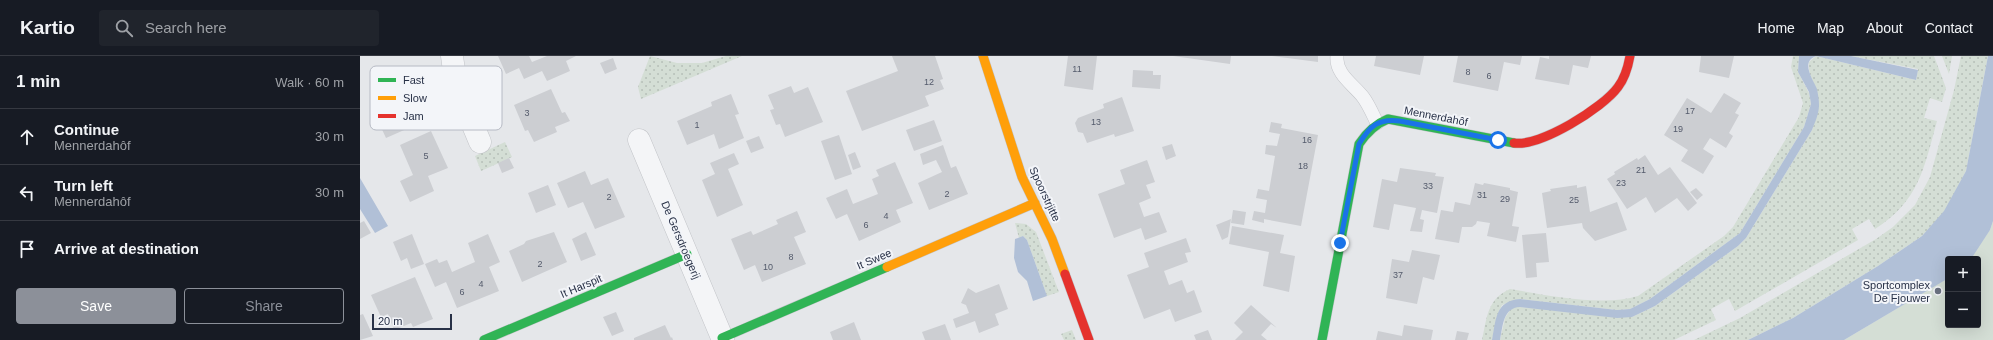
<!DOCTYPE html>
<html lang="en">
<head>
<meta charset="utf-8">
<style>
  body { margin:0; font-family:Arial,sans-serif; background:#20242c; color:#f1f3f6 }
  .controls { position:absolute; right:12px; bottom:12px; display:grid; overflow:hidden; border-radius:4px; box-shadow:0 4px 16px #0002 }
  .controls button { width:36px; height:36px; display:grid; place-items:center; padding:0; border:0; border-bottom:1px solid #363941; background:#171b24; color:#f1f3f6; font:20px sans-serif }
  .scale { position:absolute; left:12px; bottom:10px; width:80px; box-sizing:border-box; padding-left:4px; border:2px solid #283147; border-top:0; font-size:11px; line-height:14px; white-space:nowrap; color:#283147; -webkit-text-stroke:3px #f3f5f9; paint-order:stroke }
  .stop { position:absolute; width:12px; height:12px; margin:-9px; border:3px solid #1a73e8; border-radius:50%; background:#fff }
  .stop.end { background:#1a73e8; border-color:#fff; box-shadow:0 1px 4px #0008 }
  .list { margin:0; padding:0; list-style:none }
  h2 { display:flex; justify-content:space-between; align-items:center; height:52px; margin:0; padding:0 16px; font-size:17px }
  h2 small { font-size:13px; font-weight:400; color:#9ea1a6 }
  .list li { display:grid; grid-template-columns:26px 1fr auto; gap:12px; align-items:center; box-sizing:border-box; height:56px; padding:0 16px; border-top:1px solid #363941 }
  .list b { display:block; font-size:15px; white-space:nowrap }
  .list p { margin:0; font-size:13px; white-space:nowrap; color:#9ea1a6 }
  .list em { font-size:13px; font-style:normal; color:#9ea1a6 }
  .actions { display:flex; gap:8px; padding:12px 16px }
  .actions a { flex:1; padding:9px 0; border:1px solid #8c9099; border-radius:4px; text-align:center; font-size:14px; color:#8c9099 }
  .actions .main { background:#8c9099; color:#fff }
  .icon { flex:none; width:22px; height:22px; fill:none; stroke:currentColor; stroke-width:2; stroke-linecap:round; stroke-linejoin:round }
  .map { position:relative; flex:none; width:1633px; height:284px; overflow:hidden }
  header { display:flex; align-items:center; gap:24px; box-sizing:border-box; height:56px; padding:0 20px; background:#171b24; border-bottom:1px solid #363941 }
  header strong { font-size:19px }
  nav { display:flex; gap:22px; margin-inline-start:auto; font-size:14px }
  .search { width:280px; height:36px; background:#20242c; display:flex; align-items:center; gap:10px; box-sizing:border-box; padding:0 14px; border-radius:4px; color:#9ea1a6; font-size:15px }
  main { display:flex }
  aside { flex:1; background:#171b24 }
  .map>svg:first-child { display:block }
  .grass { fill:url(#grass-dots) }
  .pitch { fill:#d4ded5 }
  .water { fill:#b1c0d7 }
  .building { fill:#ccced2 }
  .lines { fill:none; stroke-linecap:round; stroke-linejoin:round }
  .lane-casing { stroke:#c2c4c8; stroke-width:14 }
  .street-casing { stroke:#c2c4c8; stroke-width:23 }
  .fast-casing { stroke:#c2c4c8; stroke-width:10 }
  .slow-casing { stroke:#c2c4c8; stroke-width:10 }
  .jam-casing { stroke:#c2c4c8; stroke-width:10 }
  .lane { stroke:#f4f5f7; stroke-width:13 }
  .street { stroke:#f4f5f7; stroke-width:22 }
  .fast { stroke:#30b455; stroke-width:9 }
  .slow { stroke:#ff9f0a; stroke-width:9 }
  .jam { stroke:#e5322d; stroke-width:9 }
  .route { stroke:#1a73e8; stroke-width:5 }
  .poi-dot { fill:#6a7180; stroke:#f3f5f9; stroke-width:1.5 }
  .labels { text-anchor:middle; stroke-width:4; stroke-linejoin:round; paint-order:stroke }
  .number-label { font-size:9px; fill:#535a6b }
  .street-label { font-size:11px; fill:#283147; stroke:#f3f5f9 }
  .poi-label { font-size:11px; fill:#283147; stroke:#f3f5f9; text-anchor:end }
  .key { fill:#f3f5f9; stroke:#b6bac4; stroke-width:1 }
  .key-label { font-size:11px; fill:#283147 }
</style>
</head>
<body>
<header>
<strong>Kartio</strong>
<div class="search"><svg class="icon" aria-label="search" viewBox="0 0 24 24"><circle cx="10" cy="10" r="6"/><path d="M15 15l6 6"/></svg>Search here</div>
<nav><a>Home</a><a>Map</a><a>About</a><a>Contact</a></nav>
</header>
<main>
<aside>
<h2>1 min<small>Walk · 60 m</small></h2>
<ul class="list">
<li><svg class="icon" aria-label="ahead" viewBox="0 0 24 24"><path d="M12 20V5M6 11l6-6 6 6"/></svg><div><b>Continue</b><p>Mennerdahôf</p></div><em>30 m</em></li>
<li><svg class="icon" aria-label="left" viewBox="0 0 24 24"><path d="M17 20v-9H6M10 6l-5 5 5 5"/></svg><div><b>Turn left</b><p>Mennerdahôf</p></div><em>30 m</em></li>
<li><svg class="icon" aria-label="arrive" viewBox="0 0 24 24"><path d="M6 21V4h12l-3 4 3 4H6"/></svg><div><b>Arrive at destination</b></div></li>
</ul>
<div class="actions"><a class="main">Save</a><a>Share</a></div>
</aside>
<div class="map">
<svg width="1633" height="284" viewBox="0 0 1633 284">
  <defs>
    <pattern id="grass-dots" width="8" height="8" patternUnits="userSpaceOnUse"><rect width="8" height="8" fill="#d4ded5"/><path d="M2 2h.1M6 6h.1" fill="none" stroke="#b6bfb8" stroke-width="1.8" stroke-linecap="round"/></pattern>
  </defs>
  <rect width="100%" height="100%" fill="#e5e7ea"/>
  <!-- grass -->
  <path class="grass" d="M290,0L317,7H342L366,0H382L281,43L278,31Z
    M1433,0H1439L1438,16L1449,37L1451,48L1444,71L1380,177L1290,243L1270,253L1257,254L1160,243L1142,249L1137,260L1132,284H1122C1127,262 1127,243 1150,233C1186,239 1243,251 1278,240L1364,180L1373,171L1439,61L1443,47L1431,11Z
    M1456,0L1556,24L1558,13L1491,0H1574L1586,32L1582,46L1570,42L1564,62L1577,65C1564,112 1559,145 1515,173L1509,163L1492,173L1498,184L1375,255L1369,243L1351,253L1356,264L1314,284H1140L1145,262L1152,251H1160L1272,261L1295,250L1378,190L1386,182L1452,74C1456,61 1461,46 1456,33C1452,21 1448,19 1449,6Z
    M1582,0H1592L1589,18Z
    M1601,0H1628L1606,115L1585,155L1562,180L1518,210L1433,262L1388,284H1334L1380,262L1516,183L1533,171L1555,149L1570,121L1594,34Z
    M145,86L152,101L121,115L115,100Z
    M655,167L666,168L676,176L699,236L687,240L667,184L663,180L659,182Z
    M712,274L716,284H704L701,278Z"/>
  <!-- pitch -->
  <path class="pitch" d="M1633,165V284H1484L1588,222V269H1618V203H1610L1630,174Z"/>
  <!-- water -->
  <path class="water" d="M1439,0H1491L1558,14L1556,24L1456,0C1440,6 1453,23 1457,33C1458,38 1459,44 1459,49C1459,58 1455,66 1452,74L1386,182L1378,190L1295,250L1272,261L1257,262L1160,251C1143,252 1143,269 1140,284H1132C1136,264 1135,245 1160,243L1257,254L1270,253L1290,243L1380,177L1444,71L1451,48L1449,36L1438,16Z
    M1628,0H1633V165L1630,174L1613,200L1610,203H1588L1587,223L1484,284H1388L1433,262L1518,210L1562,180L1584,155L1606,115Z
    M0,122L28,170L15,177L0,153Z
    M663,180L667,184L687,240L673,245L667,225L658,216L654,202L655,183Z"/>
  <!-- building -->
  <path class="building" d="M138,0H169L172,6L187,0H216L206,5L210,15L187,25L182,15L164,23L159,12L146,18Z
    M532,0H575L583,23L580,24L584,33L565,40L569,50L502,75L486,35L538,15Z
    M708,0H737L733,34L704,30Z
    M813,0H871L870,8Z
    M912,0H958V6Z
    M1016,0H1064L1060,19L1014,10Z
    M1098,0H1162L1160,9L1144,6L1138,35L1093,26Z
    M1189,0H1231L1228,12L1213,9L1209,29L1175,23L1180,1L1189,3Z
    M1341,0H1374L1369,22L1339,16Z
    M253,2L257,13L245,18L240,7Z
    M47,11L64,47L60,49L67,64L26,82L19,67L31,61L16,25Z
    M773,14L793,15V19H801L800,33L772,31Z
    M431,30L434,37L448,31L463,66L425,81L420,68L416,69L410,54L414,53L408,39Z
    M191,33L202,57L205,56L210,65L195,71L197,76L174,86L168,74L165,75L154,49Z
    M1364,37L1381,47L1375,57L1379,59L1369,77L1373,80L1366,92L1350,82L1343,93L1354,100L1343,118L1321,105L1328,94L1304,79L1327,42L1351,57Z
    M371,38L379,58L375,59L384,82L359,93L354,78L327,89L317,65L352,50L351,46Z
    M762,41L774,75L755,81L754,78L727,87L723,77L718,76L715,67L718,62L744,52L743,48Z
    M574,64L582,85L554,95L546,74Z
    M911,66L922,68L921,72L958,79L941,170L904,163V167L892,164L894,155L905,157L907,144L896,142L898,133L909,135L915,100L905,98L906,89L917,90L920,78L909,76Z
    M71,75L88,112L68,120L74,135L50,146L40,125L53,119L40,89Z
    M479,79L492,118L475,124L461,85Z
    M399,80L404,92L391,97L386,85Z
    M812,88L816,100L806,104L802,91Z
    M583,89L591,112L596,110L608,138L569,154L558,127L582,116L576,104L563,109L560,98Z
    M495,96L501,111L493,114L488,99Z
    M374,97L379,108L368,113L383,149L357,161L342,124L355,118L350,107Z
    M1285,99L1298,119L1310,111L1337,147L1328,155L1317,142L1295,157L1286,141L1267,153L1247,123L1255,118L1254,116L1277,102L1278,104Z
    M149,102L154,112L142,117L138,107Z
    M787,104L795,126L786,129L791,142L779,147L784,161L799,156L807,176L785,184L781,172L754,182L738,138L765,128L760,114Z
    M535,106L553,147L536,154L541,166L499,185L487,158L476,163L466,142L487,133L493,148L518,138L512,123L519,120L516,114Z
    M1040,112L1076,117L1075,120L1084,121L1077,157L1062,154L1060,163L1064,164L1062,176L1050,175L1056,152L1034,148L1029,174L1013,171L1022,123L1037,126Z
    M225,115L231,129L248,122L265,161L235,173L223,146L208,152L197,127Z
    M1115,127L1123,129L1124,127L1150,132V134L1158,136L1152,170L1159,171L1156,186L1127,180L1130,167L1117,165L1116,168L1112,171H1102L1099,187L1075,183L1081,154L1093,156L1095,146L1110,149Z
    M188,129L196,149L176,157L168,137Z
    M1217,129V132L1226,130L1230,156L1257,146L1267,174L1235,185L1223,172L1222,167L1187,172L1182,137L1191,135L1190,133Z
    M1336,132L1343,139L1337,144L1330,136Z
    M873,154L886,156L884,169L871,167Z
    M437,155L446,176L434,181L446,208L402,226L395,209L384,214L371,183L391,175L393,179L418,168L416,164Z
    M871,163L868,181L862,184L856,169Z
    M4,165L11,177L0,183V167Z
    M872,170L924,179L920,197L935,200L929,236L903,230L909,196L869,188Z
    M194,176L207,206L162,226L149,195L164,188L166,185Z
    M226,176L236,199L221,205L212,183Z
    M1186,177L1189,206L1176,207L1177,221L1166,222L1162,179Z
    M52,178L64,208L51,213L47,202L41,205L33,186Z
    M128,178L140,206L129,211L139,235L97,252L86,226L75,231L65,208L77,203L79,207L87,204L92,216L115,206L108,187Z
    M826,182L831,196L825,197L828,206L804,215L809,229L822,224L827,237L834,234L842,256L815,266L810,253L784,263L767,219L789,211L784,197Z
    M1052,194L1080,199L1074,224L1063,221L1057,248L1026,242L1032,203L1049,206Z
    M55,221L73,263L53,271L51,267L34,274L28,258L21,261L11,239Z
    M639,228L648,253L635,258L639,269L619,277L615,265L596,272L593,263L609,257L606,249L601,247L608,232L616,237Z
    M891,249L917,272L911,268L901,279L907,284H875L883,276L874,267Z
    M256,256L264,275L252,280L243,261Z
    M3,258L13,280L0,284V259Z
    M494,266L501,284H473L470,276Z
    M585,268L591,284H565L562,276Z
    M305,269L311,282L312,281L313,284H274V282Z
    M1044,269L1073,274L1071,284H1016L1018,275L1042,280Z
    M848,274L852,284H836L834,279Z
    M1097,275L1109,277L1107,284H1095Z"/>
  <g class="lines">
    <!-- lane casing -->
    <g class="lane-casing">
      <path id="lane" d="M977,0C975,18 994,29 1003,41C1009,49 1013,59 1017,67"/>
    </g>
    <!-- street casing -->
    <g class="street-casing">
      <path id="street" d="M92,0C95,30 109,59 120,86
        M279,84L363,284"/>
    </g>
    <!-- fast casing -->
    <g class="fast-casing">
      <path id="fast" d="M362,282L527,211
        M124,284L327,198
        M962,284L999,88C1007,76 1015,68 1028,63L1154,87"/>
    </g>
    <!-- slow casing -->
    <g class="slow-casing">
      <path id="slow" d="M623,0L662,121L692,183L705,218
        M527,211L675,147"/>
    </g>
    <!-- jam casing -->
    <g class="jam-casing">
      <path id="jam" d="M1154,87C1180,91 1243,52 1258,31C1265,22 1268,11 1270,0
        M705,218L729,284"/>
    </g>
    <!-- lane -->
    <use href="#lane" class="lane"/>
    <!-- street -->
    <use href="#street" class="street"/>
    <!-- fast -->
    <use href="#fast" class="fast"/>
    <!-- slow -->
    <use href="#slow" class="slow"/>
    <!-- jam -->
    <use href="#jam" class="jam"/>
  </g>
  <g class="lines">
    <!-- route -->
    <path class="route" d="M980,187L999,88C1010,70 1018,62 1040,65L1138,84"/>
  </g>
  <!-- markers -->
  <circle class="poi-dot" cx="1578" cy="235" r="4"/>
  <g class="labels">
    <!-- number labels -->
    <g class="number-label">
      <text x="717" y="16">11</text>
      <text x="1108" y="19">8</text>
      <text x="1129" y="23">6</text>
      <text x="569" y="29">12</text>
      <text x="1330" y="58">17</text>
      <text x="167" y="60">3</text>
      <text x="736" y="69">13</text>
      <text x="337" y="72">1</text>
      <text x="1318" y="76">19</text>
      <text x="947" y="87">16</text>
      <text x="66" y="103">5</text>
      <text x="943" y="113">18</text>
      <text x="1281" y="117">21</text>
      <text x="1261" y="130">23</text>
      <text x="1068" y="133">33</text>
      <text x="587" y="141">2</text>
      <text x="1122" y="142">31</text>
      <text x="249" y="144">2</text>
      <text x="1145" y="146">29</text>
      <text x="1214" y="147">25</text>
      <text x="526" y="163">4</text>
      <text x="506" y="172">6</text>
      <text x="431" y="204">8</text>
      <text x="180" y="211">2</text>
      <text x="408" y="214">10</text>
      <text x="1038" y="222">37</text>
      <text x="121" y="231">4</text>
      <text x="102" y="239">6</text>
    </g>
    <!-- street labels -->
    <g class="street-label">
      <text transform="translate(1076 60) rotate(11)" y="4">Mennerdahôf</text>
      <text transform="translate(685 138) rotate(65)" y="4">Spoorstrjitte</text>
      <text transform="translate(321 184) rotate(67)" y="4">De Gersdroegerij</text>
      <text transform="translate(514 203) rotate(-23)" y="4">It Swee</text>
      <text transform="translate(221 230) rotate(-23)" y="4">It Harspit</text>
    </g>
    <!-- poi labels -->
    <g class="poi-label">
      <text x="1570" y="233">Sportcomplex<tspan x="1570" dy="13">De Fjouwer</tspan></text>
    </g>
  </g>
  <!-- legend -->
  <rect x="10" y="10" width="132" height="64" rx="6" class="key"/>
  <rect x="18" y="22" width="18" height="4" fill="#30b455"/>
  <rect x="18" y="40" width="18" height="4" fill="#ff9f0a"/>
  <rect x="18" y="58" width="18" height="4" fill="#e5322d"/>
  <g class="key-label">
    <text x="43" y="28">Fast</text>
    <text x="43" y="46">Slow</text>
    <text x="43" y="64">Jam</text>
  </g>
</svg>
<div class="controls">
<button>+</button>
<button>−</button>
</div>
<div class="scale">20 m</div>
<div class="stop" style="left:1138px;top:84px"></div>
<div class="stop end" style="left:980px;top:187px"></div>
</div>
</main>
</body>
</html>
